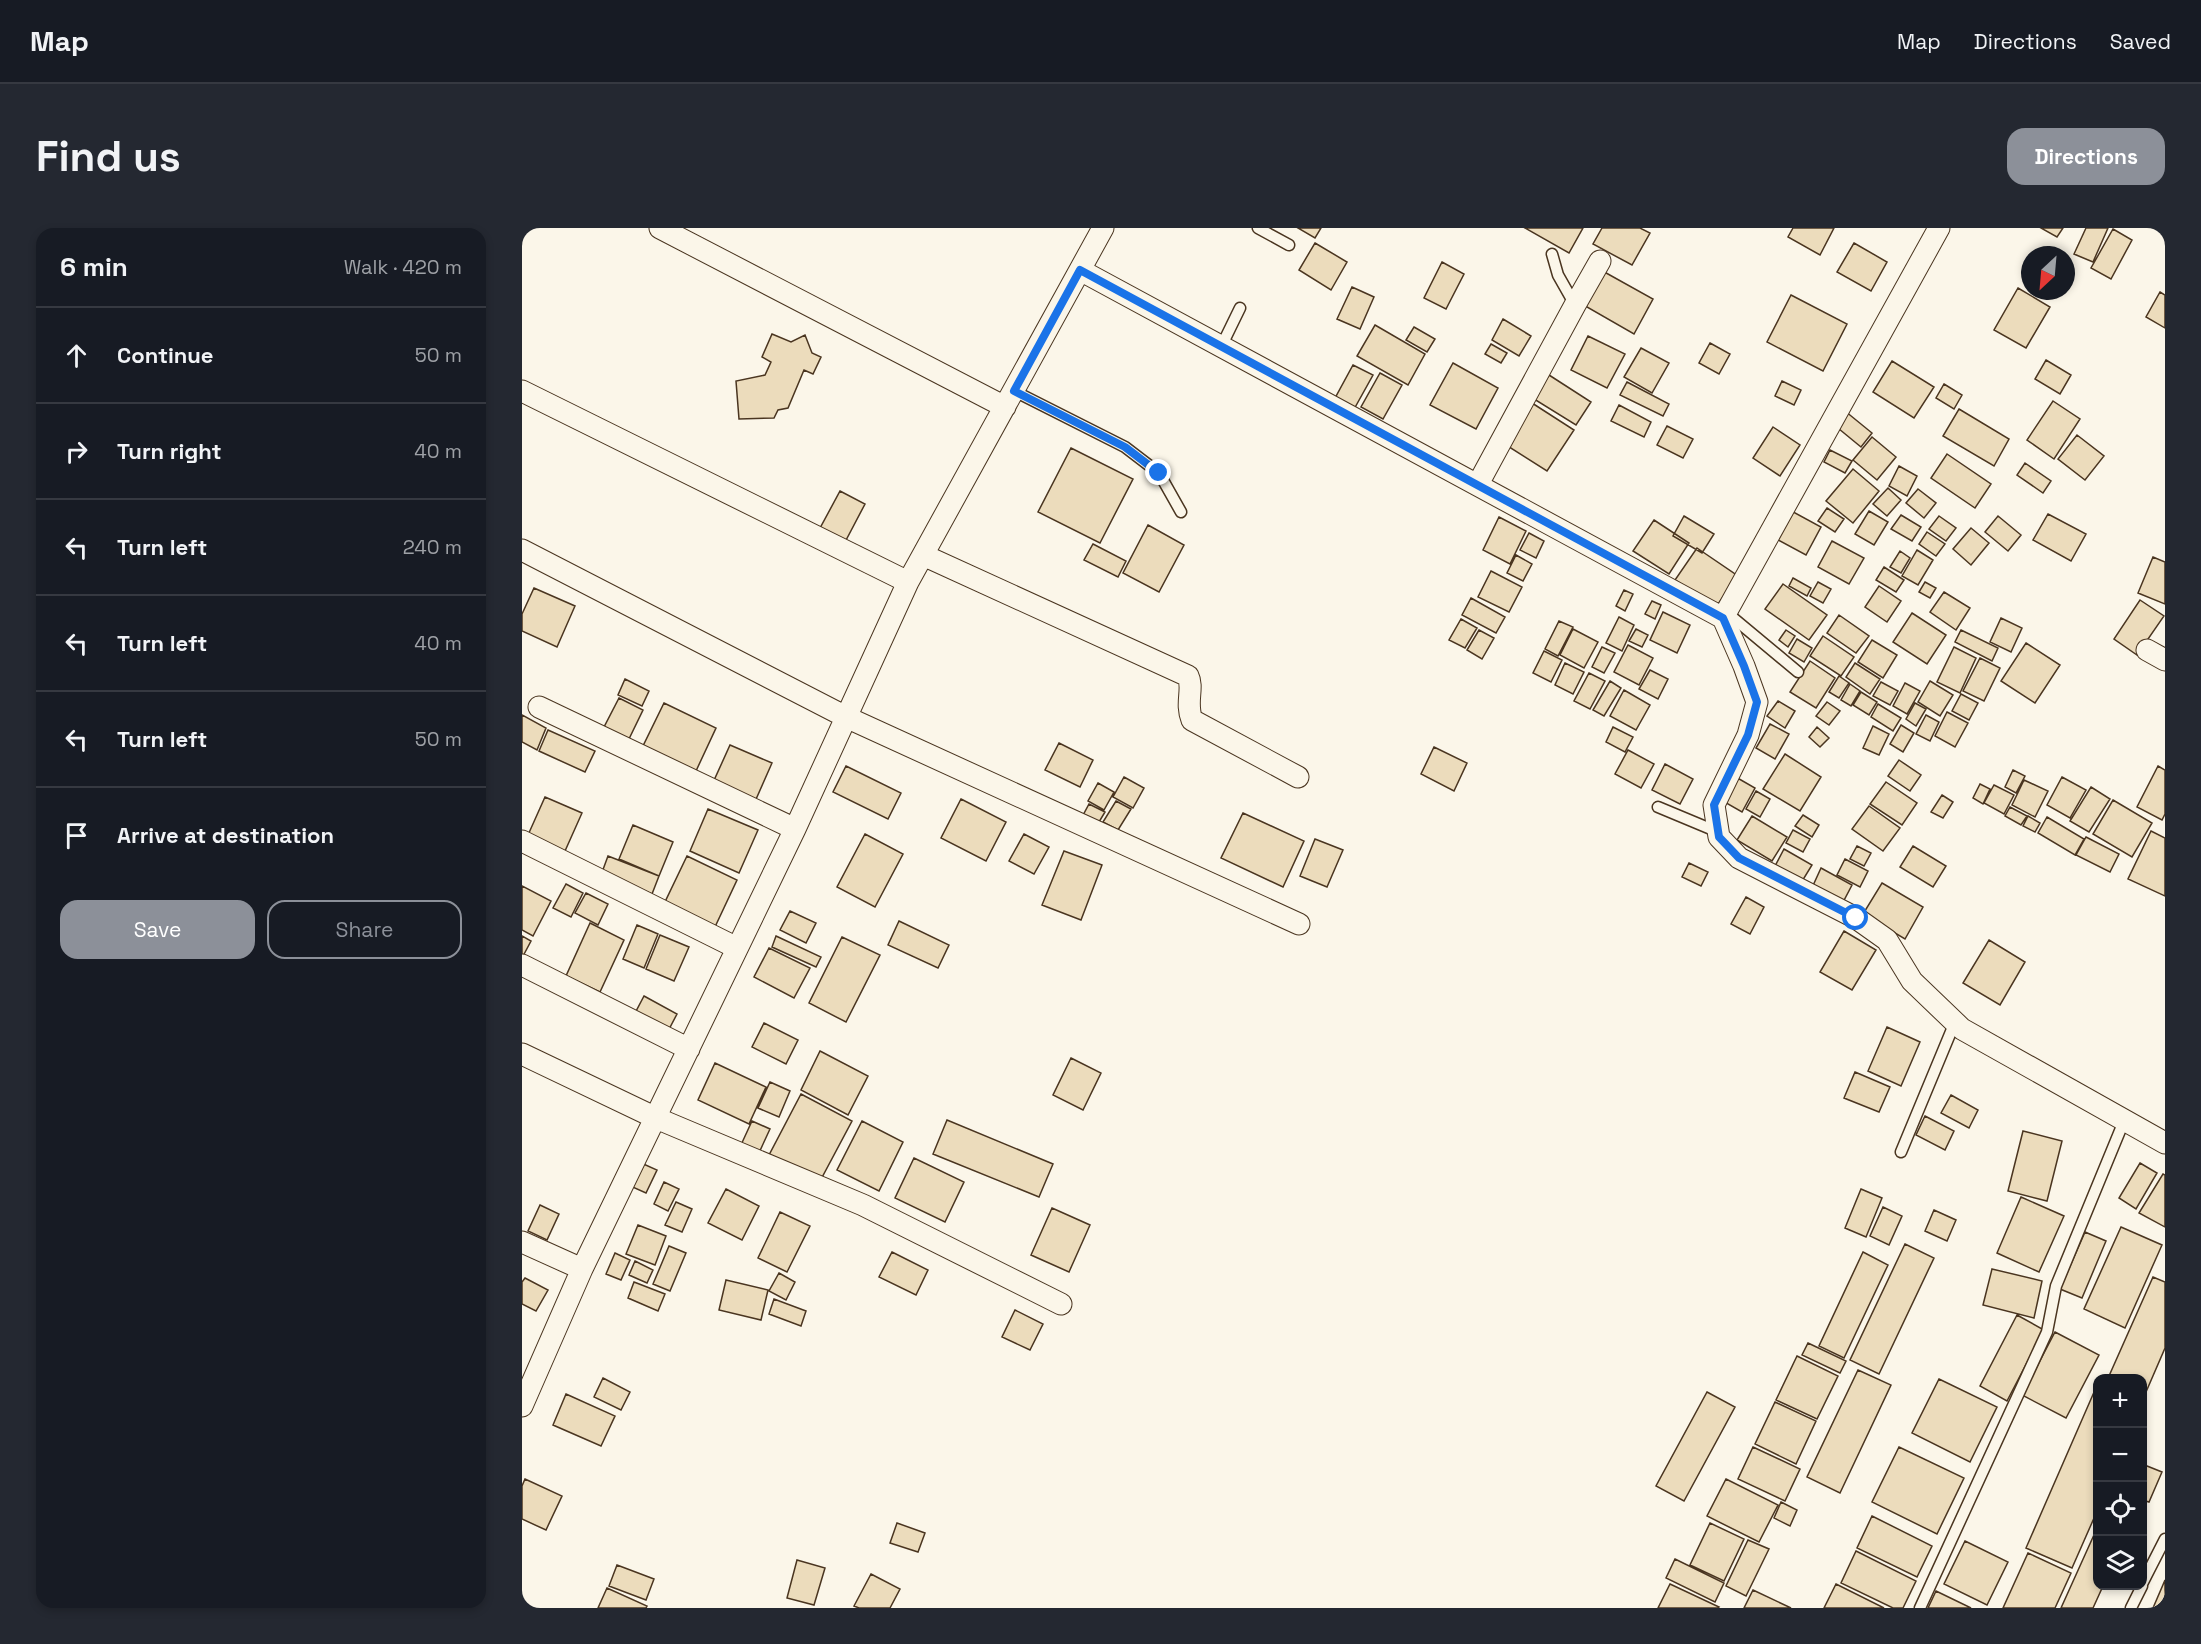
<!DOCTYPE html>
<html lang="en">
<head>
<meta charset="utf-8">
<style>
  body { margin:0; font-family:"Space Grotesk",sans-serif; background:#242831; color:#f1f3f6 }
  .controls { position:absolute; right:18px; bottom:18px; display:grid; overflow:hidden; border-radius:12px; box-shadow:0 3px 9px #0003 }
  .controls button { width:54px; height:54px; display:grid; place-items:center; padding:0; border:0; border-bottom:2px solid #363941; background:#171b24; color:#f1f3f6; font:30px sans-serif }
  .compass { position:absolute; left:1499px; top:18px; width:54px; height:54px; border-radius:50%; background:#171b24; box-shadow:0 3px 9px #0003; rotate:206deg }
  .stop { position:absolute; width:18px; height:18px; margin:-14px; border:4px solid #1a73e8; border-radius:50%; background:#fff }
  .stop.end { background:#1a73e8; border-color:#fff; box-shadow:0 2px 6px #0008 }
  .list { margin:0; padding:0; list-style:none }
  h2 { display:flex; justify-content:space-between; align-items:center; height:78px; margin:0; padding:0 24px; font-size:26px }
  h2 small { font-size:20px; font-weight:400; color:#9ea1a6 }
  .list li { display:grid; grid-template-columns:39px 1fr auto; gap:18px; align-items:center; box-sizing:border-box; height:96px; padding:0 24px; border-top:2px solid #363941 }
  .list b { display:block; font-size:22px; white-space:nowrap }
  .list em { font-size:20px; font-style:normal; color:#9ea1a6 }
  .actions { display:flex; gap:12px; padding:18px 24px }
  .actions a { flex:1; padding:14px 0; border:2px solid #8c9099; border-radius:18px; text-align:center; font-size:21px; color:#8c9099 }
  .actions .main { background:#8c9099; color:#fff }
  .icon { flex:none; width:33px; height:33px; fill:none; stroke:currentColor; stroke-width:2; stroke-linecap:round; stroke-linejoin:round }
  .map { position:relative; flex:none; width:1643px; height:1380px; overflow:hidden; border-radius:18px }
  header { display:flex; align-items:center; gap:36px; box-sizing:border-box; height:84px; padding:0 30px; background:#171b24; border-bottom:2px solid #363941 }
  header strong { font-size:28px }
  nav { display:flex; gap:33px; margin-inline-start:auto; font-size:21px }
  .intro { display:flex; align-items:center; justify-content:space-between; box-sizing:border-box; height:144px; padding:0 36px }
  h1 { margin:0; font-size:42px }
  .button { padding:15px 27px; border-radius:18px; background:#8c9099; color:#fff; font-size:21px; font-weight:700 }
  main { display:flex; gap:36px; padding:0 36px }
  aside { flex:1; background:#171b24; border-radius:18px; box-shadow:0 3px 9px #0003 }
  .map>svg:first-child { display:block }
  .building { fill:#ecdcbc; stroke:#4a3520; stroke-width:1.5 }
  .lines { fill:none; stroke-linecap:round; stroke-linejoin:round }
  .lane-casing { stroke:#4a3520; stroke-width:13 }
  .street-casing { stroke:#4a3520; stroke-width:23 }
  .lane { stroke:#fbf6e9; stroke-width:10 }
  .street { stroke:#fbf6e9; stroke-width:21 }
  .route { stroke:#1a73e8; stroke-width:8 }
</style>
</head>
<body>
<header>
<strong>Map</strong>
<nav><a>Map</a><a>Directions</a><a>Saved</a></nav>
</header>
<div class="intro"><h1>Find us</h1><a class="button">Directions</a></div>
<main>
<aside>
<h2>6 min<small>Walk · 420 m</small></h2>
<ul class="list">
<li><svg class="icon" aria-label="ahead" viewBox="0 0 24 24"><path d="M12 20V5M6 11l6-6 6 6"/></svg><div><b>Continue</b></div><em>50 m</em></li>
<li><svg class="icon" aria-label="right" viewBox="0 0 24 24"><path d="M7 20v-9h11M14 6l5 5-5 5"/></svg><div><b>Turn right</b></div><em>40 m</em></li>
<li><svg class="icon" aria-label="left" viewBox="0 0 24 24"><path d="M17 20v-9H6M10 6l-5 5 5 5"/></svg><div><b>Turn left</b></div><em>240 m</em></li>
<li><svg class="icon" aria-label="left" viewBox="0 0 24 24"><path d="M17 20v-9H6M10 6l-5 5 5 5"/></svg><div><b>Turn left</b></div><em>40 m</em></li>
<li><svg class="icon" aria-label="left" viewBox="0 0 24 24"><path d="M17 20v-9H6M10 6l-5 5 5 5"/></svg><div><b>Turn left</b></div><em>50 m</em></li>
<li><svg class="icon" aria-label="arrive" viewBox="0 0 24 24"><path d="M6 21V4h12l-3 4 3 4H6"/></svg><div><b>Arrive at destination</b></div></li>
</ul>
<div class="actions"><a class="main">Save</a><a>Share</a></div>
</aside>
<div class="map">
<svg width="1643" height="1380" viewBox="0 0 1643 1380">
  <rect width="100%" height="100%" fill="#fbf6e9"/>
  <!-- building -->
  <path class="building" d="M776,0H799L793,10Z
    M1003,0H1061L1047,25Z
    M1080,0H1118L1128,5L1110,37L1071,16Z
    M1271,0H1312L1298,27L1266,9Z
    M1519,0H1541L1535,9Z
    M1564,0H1586L1571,34L1552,26Z
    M1591,1L1610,12L1589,51L1569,40Z
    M793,15L825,34L809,62L777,42Z
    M1332,15L1365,34L1349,63L1315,44Z
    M920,34L942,46L924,81L902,70Z
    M1077,41L1131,71L1112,106L1058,75Z
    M830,59L852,69L838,101L815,91Z
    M1496,60L1528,79L1504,120L1472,102Z
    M1638,64L1643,67V100L1624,89Z
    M1269,67L1325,96L1301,143L1245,114Z
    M981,91L1009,108L997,128L970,112Z
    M853,97L903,126L886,157L835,128Z
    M892,99L913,111L905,124L884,112Z
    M250,106L269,114L283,107L290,125L299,129L291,146L282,142L266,180L256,182L252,190L217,191L214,153L243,147L249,134L240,129Z
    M1066,108L1103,126L1085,160L1049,142Z
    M1188,115L1208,126L1197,146L1177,135Z
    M969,116L985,125L979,135L963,126Z
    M1119,120L1147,135L1130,165L1102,149Z
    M1524,132L1549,147L1538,166L1513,151Z
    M1370,133L1412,159L1392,190L1351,164Z
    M931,135L976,160L954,201L908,177Z
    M831,137L851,147L831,183L812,172Z
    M858,145L880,157L861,191L839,179Z
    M1027,147L1069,174L1054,197L1012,171Z
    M1260,153L1279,162L1272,177L1253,168Z
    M1105,154L1147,176L1141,188L1098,167Z
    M1422,156L1440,167L1432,181L1414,170Z
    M1531,173L1558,191L1532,231L1505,212Z
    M1010,175L1052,202L1025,243L984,217Z
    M1097,177L1129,194L1122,209L1089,193Z
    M1437,181L1487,211L1472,238L1421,208Z
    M1323,183L1350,205L1339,219L1311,196Z
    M1145,198L1171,211L1161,230L1135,217Z
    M1251,199L1278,217L1258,248L1231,230Z
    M1555,207L1582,228L1563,252L1536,231Z
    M1350,209L1374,229L1355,252L1331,232Z
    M549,220L611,251L578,315L516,284Z
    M1308,222L1330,233L1323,245L1302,234Z
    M1425,226L1469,256L1453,280L1409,250Z
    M1503,235L1529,253L1521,265L1495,247Z
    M1377,238L1395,248L1385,268L1367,258Z
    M1331,241L1357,263L1331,295L1304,273Z
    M1366,260L1379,272L1365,288L1351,276Z
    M1396,261L1414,275L1402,290L1384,275Z
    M318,263L343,276L322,316L297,302Z
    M1264,280L1299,299L1284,327L1249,308Z
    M1305,280L1322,291L1313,304L1296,293Z
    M1347,283L1366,294L1352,317L1333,306Z
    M1526,286L1564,306L1549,333L1511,312Z
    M1379,287L1399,299L1390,313L1369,301Z
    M1162,288L1192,306L1180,325L1151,308Z
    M1417,288L1434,300L1424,313L1407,301Z
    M1476,288L1499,307L1486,323L1463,304Z
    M977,289L1004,303L988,336L961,322Z
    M1132,292L1167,315L1147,346L1111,323Z
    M626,297L662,317L637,364L601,345Z
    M1449,300L1467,315L1449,337L1431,321Z
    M1405,304L1423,316L1414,328L1397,316Z
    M1007,305L1022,313L1014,330L998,322Z
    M1310,313L1342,330L1327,356L1296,339Z
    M571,316L604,333L596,349L562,332Z
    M1175,320L1216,348L1194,379L1153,352Z
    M1395,322L1411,332L1396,357L1380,348Z
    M1378,323L1388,330L1379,345L1368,339Z
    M994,327L1010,336L1001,353L985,345Z
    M1631,329L1643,334V376L1616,365Z
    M1362,339L1382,352L1374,364L1354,352Z
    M969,343L1000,359L987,384L956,369Z
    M1271,350L1289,360L1285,368L1267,358Z
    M1296,354L1309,361L1301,375L1288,368Z
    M1403,354L1414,360L1408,370L1397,364Z
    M1261,356L1305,387L1287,412L1243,381Z
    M1357,358L1379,373L1365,394L1343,379Z
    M12,360L53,378L35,419L0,403V386Z
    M1102,362L1111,366L1103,383L1094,378Z
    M1422,364L1448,380L1434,402L1408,384Z
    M949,370L983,389L974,405L940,387Z
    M1618,372L1642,388L1615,427L1592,411Z
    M1130,373L1139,377L1133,391L1123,386Z
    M1141,384L1168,397L1155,425L1128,412Z
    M1390,385L1424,407L1405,436L1371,414Z
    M1317,387L1347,408L1334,425L1305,405Z
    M1097,389L1112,397L1100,423L1084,415Z
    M1479,390L1500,400L1489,424L1468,414Z
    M939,391L955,400L943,420L927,412Z
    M1037,393L1051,399L1036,428L1023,421Z
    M1051,401L1076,414L1062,440L1038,427Z
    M1114,401L1126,407L1120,419L1107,413Z
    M957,402L972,410L960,431L945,422Z
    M1264,402L1273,408L1266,419L1257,412Z
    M1439,402L1476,420L1470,433L1433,414Z
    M1301,408L1332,429L1319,448L1288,428Z
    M1275,411L1290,420L1282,434L1267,425Z
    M1350,412L1375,427L1361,450L1336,434Z
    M1504,415L1538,437L1513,475L1479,453Z
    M1106,417L1131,430L1117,457L1092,444Z
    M1080,419L1093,425L1082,445L1070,439Z
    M1432,419L1454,430L1438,465L1415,454Z
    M1022,423L1040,432L1029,454L1011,445Z
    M1458,430L1478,440L1462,473L1441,463Z
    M1288,433L1313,450L1294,480L1268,464Z
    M1043,435L1062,444L1051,466L1033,457Z
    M1333,435L1358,451L1348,466L1324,449Z
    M1128,442L1146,451L1136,471L1117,461Z
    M1067,445L1083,453L1068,481L1052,473Z
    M1317,448L1327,455L1317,470L1307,464Z
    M103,451L127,463L120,478L96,467Z
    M1088,453L1099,460L1082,488L1071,482Z
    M1408,453L1431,467L1418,488L1396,474Z
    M1359,454L1376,463L1368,477L1351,468Z
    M1383,455L1398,463L1385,486L1371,478Z
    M1328,456L1338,463L1329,478L1319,472Z
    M1102,462L1128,477L1114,502L1088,488Z
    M1339,464L1355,474L1347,487L1331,477Z
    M1439,466L1456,475L1447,492L1430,483Z
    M97,470L121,482L105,515L80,503Z
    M1256,473L1273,483L1263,500L1245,488Z
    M1305,474L1318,483L1307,497L1294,488Z
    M142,475L194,500L174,543L121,518Z
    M1393,475L1404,481L1394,498L1384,491Z
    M1356,476L1379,490L1371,503L1349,489Z
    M1425,484L1446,495L1433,519L1413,508Z
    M0,487L24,500L15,522L0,514Z
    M1404,487L1417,494L1408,513L1394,506Z
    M1248,496L1267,506L1253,531L1234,520Z
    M1379,497L1392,505L1381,524L1368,516Z
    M1351,498L1367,506L1357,527L1341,520Z
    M1091,499L1111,509L1103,524L1084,514Z
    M1295,499L1307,510L1298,519L1287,509Z
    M26,502L73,523L63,544L17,523Z
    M537,515L571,532L558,559L523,542Z
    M208,517L250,535L231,578L189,559Z
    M912,519L945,535L932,563L899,546Z
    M1106,522L1132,536L1119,560L1093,546Z
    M1263,526L1299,549L1278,583L1241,561Z
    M1377,532L1399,547L1388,563L1366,548Z
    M1143,536L1171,551L1158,576L1130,562Z
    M324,538L379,565L366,591L311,564Z
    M1636,538L1643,542V586L1640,592L1615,579Z
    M1491,542L1503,548L1494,565L1483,559Z
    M1212,548L1233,560L1220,584L1199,572Z
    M602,549L622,560L611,580L591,569Z
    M1540,549L1564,562L1548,590L1525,577Z
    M1502,552L1526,563L1513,589L1490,577Z
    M1364,554L1395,575L1380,597L1348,576Z
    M576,555L592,564L582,582L566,573Z
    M1458,556L1468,561L1461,576L1451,570Z
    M1472,557L1492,567L1482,586L1462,575Z
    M1569,559L1588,571L1567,604L1548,593Z
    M1234,563L1248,571L1238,589L1224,581Z
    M1420,567L1431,574L1421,590L1409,584Z
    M23,569L60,585L43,623L6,607Z
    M439,571L484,594L464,633L419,610Z
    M1591,572L1630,595L1610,629L1571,606Z
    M594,573L609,581L596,602L581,594Z
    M567,576L583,584L574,599L559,591Z
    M1347,578L1378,600L1361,623L1330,601Z
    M1488,579L1505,588L1499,597L1483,588Z
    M186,581L236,602L217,645L168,623Z
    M721,585L782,613L761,659L699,630Z
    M1281,587L1297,597L1290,609L1273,598Z
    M1230,588L1265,609L1250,633L1215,612Z
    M1506,588L1518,595L1513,604L1501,598Z
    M1525,589L1562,611L1553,627L1516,605Z
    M111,597L151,614L137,648L97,631Z
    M1271,602L1288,611L1281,624L1264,615Z
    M1629,603L1643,610V668L1606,651Z
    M343,606L381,626L353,679L315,659Z
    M502,606L527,619L512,646L487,633Z
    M1564,609L1597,626L1588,644L1554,627Z
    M793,611L821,622L805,659L778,648Z
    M1335,618L1349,625L1342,638L1328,631Z
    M1391,618L1424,638L1411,659L1378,639Z
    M1262,621L1290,637L1279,655L1252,640Z
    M542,623L580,637L559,692L520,677Z
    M86,628L137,648L130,666L79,647Z
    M165,628L215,652L192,701L142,676Z
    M1323,631L1346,643L1338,659L1315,647Z
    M1167,635L1186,644L1179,658L1160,649Z
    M1299,640L1330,657L1319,678L1289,662Z
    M1360,655L1401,679L1383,711L1341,686Z
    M44,656L61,665L49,689L31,680Z
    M0,658L29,673L11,708L0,702Z
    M64,665L86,676L76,697L53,685Z
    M1224,669L1242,679L1228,706L1209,696Z
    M268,683L294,695L284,715L258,702Z
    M377,693L427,717L416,740L366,717Z
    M68,695L102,712L78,764L44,748Z
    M115,697L136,706L122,740L101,731Z
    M1322,703L1354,722L1330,762L1298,744Z
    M138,707L167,719L152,753L124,741Z
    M0,708L9,713L0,730Z
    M254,708L299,729L294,739L250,719Z
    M320,709L358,727L324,794L287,775Z
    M1467,712L1503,734L1478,777L1441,755Z
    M247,720L288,740L272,770L232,749Z
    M122,768L155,786L144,807L111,789Z
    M242,795L276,812L264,836L230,819Z
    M1365,799L1398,814L1379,858L1346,843Z
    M298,823L346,848L326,887L279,862Z
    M549,830L579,845L561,882L531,867Z
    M193,835L244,859L227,896L176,872Z
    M1333,844L1368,859L1357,884L1322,870Z
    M248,854L268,863L257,889L236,880Z
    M279,866L330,893L297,955L246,929Z
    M1429,867L1456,882L1447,900L1419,885Z
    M1403,888L1432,903L1423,922L1394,907Z
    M425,892L531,936L517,969L411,926Z
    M230,893L248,901L236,927L218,919Z
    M340,893L381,914L357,963L315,942Z
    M1501,903L1540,913L1525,973L1486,963Z
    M392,930L442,954L423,994L373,970Z
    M117,934L135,942L124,965L106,957Z
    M1618,935L1635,945L1614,981L1597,970Z
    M1641,946L1643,947V999L1617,985Z
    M142,954L157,961L146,983L132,976Z
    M204,961L237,978L220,1012L186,995Z
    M1339,961L1360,970L1344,1009L1323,1000Z
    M1499,969L1542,988L1517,1044L1475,1025Z
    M154,974L170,981L160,1004L143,997Z
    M18,977L37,986L25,1012L6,1003Z
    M1361,979L1380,988L1367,1017L1348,1008Z
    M530,980L568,997L547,1044L509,1027Z
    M1412,982L1434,992L1425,1013L1403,1003Z
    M258,984L288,998L265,1044L236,1030Z
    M116,997L144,1008L133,1037L104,1026Z
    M1599,999L1640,1017L1603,1100L1562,1081Z
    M1563,1004L1584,1013L1560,1070L1538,1061Z
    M1383,1016L1412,1030L1357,1146L1328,1132Z
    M147,1018L164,1025L148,1063L131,1056Z
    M370,1024L406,1042L394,1067L357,1049Z
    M1341,1024L1366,1037L1322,1130L1297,1118Z
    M93,1025L108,1032L99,1052L84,1046Z
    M113,1033L131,1042L125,1055L107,1047Z
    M1470,1041L1520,1053L1512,1090L1461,1077Z
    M257,1045L273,1054L264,1072L247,1063Z
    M1631,1049L1643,1054V1120L1624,1164L1620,1162V1150H1594L1587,1148Z
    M3,1050L26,1062L14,1083L0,1076V1054Z
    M204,1052L246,1062L239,1092L197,1082Z
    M112,1054L143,1066L136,1083L106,1070Z
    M252,1071L284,1083L279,1098L247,1086Z
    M493,1082L521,1096L508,1122L480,1109Z
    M1495,1087L1522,1102L1485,1173L1458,1158Z
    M1533,1104L1577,1127L1544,1190L1500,1167Z
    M1286,1115L1324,1133L1318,1145L1280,1127Z
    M1275,1128L1316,1148L1295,1191L1254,1172Z
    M1336,1142L1369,1157L1318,1265L1285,1249Z
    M81,1150L108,1164L99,1182L72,1169Z
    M1417,1151L1475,1179L1448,1234L1390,1205Z
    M1576,1155V1281L1550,1340L1504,1320Z
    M1185,1164L1213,1179L1162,1273L1134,1258Z
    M44,1166L93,1188L79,1218L31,1197Z
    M1253,1174L1294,1193L1274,1236L1233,1216Z
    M1231,1219L1278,1241L1263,1273L1216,1251Z
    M1377,1219L1442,1250L1415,1306L1350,1274Z
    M1620,1236L1640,1244L1627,1274L1620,1272Z
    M3,1251L40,1268L24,1302L0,1291V1258Z
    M1204,1251L1256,1277L1237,1314L1185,1288Z
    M1259,1274L1275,1282L1268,1298L1252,1290Z
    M1350,1288L1410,1318L1395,1349L1335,1320Z
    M375,1295L403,1305L396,1324L368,1315Z
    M1188,1295L1222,1311L1202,1353L1168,1337Z
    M1576,1298V1358H1581L1571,1380H1539Z
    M1226,1312L1247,1321L1224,1368L1204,1358Z
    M1443,1313L1486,1334L1465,1377L1422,1356Z
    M1334,1323L1394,1353L1381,1380H1371L1319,1355Z
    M1506,1325L1549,1345L1533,1380H1481Z
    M1153,1331L1202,1355L1193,1374L1144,1350Z
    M275,1332L303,1340L292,1377L265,1370Z
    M95,1337L132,1351L124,1372L87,1358Z
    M349,1346L378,1361L368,1380H337L332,1378Z
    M1643,1352V1380H1631Z
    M1148,1356L1197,1379L1196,1380H1136Z
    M1314,1356L1362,1380H1302Z
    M85,1360L125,1378L124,1380H76Z
    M1231,1362L1269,1380H1222Z
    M1414,1363L1449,1380H1406Z"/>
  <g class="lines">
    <!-- lane casing -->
    <g class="lane-casing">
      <path id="lane" d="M736,0L767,17
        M1030,26L1036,47L1053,77
        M699,119L718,80
        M492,163L603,219L637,245L659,284
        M1204,384L1276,444
        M1136,579L1196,604
        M1379,924L1433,794
        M1620,1356L1643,1311
        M1398,1380L1525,1104L1534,1058L1602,893
        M1609,1380L1620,1358"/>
    </g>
    <!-- street casing -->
    <g class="street-casing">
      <path id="street" d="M138,0L483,179
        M558,42L1201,390L1222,438L1235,474L1226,507L1192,577L1197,609L1217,630L1334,690L1365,712L1390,753L1440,801L1643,915
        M0,163L386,354
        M956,256L1053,77L1078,33
        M0,322L324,489L777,696
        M401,327L666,448C672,460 663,475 670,492L776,549
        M1201,390L1417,0
        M1625,422L1643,432
        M17,479L273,601
        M0,613L215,720
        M0,737L167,821
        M0,826L134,890L341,977L539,1076
        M0,1014L60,1041
        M0,1178L60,1041L273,601L386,354L581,0"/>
    </g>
    <!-- lane -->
    <use href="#lane" class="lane"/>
    <!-- street -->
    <use href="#street" class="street"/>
  </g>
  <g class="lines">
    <!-- route -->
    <path class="route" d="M637,245L603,219L492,163L558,42L1201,390L1222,438L1235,474L1226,507L1192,577L1197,609L1217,630L1334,690"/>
  </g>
</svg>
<div class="controls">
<button>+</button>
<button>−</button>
<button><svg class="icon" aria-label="locate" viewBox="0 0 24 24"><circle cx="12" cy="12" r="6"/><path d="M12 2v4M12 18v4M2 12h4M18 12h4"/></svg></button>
<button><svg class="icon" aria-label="layers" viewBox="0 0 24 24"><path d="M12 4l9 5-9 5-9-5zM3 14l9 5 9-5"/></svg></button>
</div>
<svg class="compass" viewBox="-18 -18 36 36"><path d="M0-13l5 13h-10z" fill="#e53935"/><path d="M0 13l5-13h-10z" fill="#9ea1a6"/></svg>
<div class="stop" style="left:1334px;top:690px"></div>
<div class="stop end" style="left:637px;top:245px"></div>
</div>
</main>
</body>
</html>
